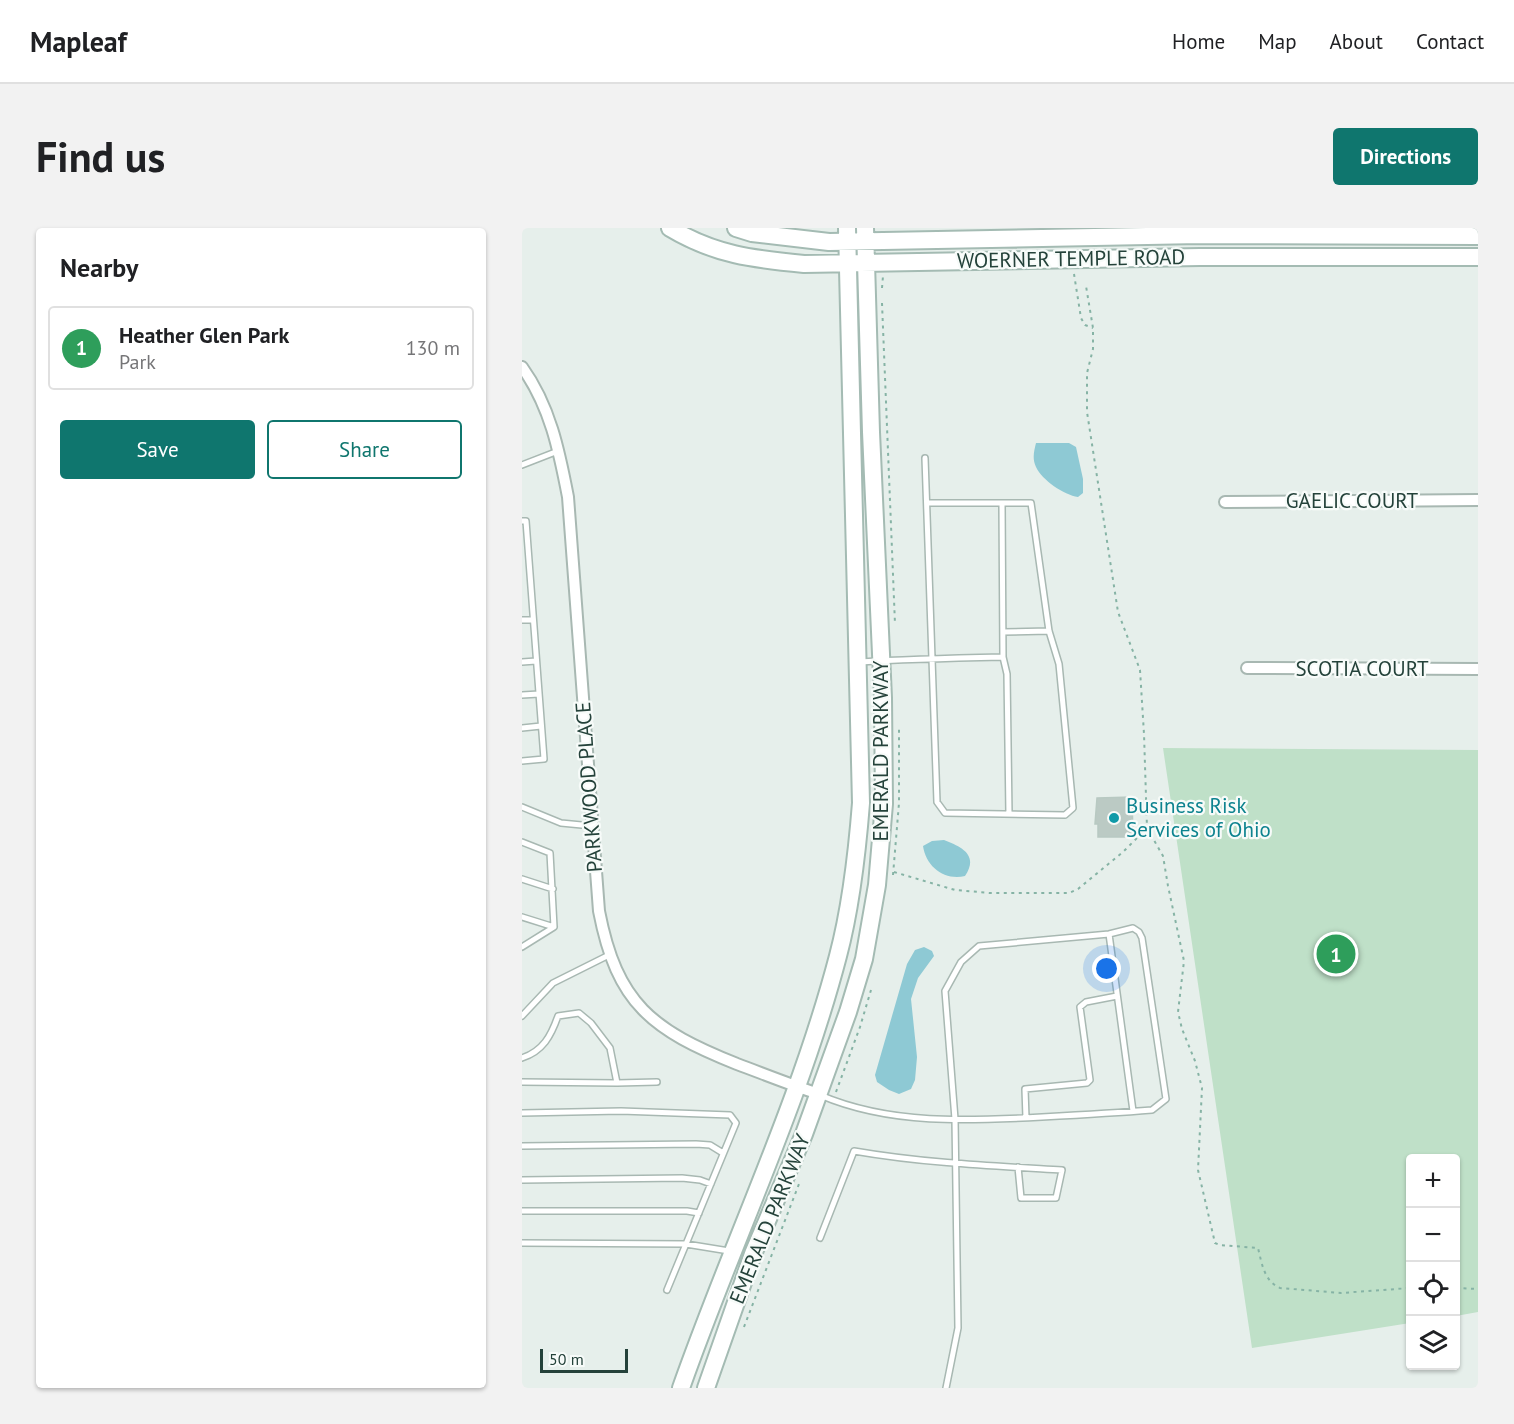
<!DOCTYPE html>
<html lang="en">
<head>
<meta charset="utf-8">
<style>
  body { margin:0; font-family:"PT Sans",sans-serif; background:#f2f2f2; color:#202124 }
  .controls { position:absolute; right:18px; bottom:18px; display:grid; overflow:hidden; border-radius:6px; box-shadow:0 2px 4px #0004 }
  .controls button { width:54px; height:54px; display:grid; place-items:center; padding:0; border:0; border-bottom:2px solid #e0e0e0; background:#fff; color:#202124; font:30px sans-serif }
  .scale { position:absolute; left:18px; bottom:15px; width:88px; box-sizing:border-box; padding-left:6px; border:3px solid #24423a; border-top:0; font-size:16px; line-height:21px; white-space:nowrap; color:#24423a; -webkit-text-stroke:4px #f7fbf9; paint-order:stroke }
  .you { position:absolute; left:585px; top:741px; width:21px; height:21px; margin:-15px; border:4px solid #fff; border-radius:50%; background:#1a73e8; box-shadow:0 0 0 9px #1a73e833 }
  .badge { display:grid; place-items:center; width:39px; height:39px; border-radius:50%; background:#0f766e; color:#fff; font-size:20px; font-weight:700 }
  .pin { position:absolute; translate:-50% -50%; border:3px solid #fff; box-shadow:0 2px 6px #0006 }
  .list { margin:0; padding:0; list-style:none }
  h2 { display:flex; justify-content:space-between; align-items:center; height:78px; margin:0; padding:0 24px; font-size:26px }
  h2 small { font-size:20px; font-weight:400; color:#757577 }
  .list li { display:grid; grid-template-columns:39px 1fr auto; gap:18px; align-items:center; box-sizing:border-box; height:84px; margin:0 12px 12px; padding:0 12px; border:2px solid #e0e0e0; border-radius:6px }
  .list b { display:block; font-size:22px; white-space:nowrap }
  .list p { margin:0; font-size:20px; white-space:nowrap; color:#757577 }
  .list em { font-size:20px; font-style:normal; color:#757577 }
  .actions { display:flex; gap:12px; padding:18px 24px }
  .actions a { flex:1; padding:14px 0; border:2px solid #0f766e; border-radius:6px; text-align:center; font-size:21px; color:#0f766e }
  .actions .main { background:#0f766e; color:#fff }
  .icon { flex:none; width:33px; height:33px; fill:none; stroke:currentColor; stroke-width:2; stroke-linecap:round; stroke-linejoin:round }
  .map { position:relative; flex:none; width:956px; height:1160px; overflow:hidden; border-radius:6px }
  header { display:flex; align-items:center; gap:36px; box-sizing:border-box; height:84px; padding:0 30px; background:#fff; border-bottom:2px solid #e0e0e0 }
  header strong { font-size:28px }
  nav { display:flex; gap:33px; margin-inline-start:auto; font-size:21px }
  .intro { display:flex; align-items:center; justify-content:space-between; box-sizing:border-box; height:144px; padding:0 36px }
  h1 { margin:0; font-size:42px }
  .button { padding:15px 27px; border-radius:6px; background:#0f766e; color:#fff; font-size:21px; font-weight:700 }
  main { display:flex; gap:36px; padding:0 36px }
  aside { flex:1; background:#fff; border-radius:6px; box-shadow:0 2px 4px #0004 }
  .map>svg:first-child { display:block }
  .green { fill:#bfe0c8 }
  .water { fill:#8ec9d4 }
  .building { fill:#bbcac4; stroke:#b8c9c2; stroke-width:1.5 }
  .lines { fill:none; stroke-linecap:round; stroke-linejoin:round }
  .lane-casing { stroke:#a8b8b2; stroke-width:8 }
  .street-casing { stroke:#a8b8b2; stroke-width:14 }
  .secondary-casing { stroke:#a4bbb3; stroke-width:20 }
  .path { stroke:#86b3a5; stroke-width:2; stroke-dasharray:3 4.5; stroke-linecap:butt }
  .lane { stroke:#fff; stroke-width:5 }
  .street { stroke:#fff; stroke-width:10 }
  .secondary { stroke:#fff; stroke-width:16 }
  .culture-dot { fill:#0f9aa8; stroke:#f7fbf9; stroke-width:2 }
  .labels { text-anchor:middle; stroke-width:4.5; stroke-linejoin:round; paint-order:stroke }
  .street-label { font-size:21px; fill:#24423a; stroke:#f7fbf9 }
  .culture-label { font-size:21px; fill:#0d838f; stroke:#f7fbf9; text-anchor:start }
</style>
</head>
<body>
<header>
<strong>Mapleaf</strong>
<nav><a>Home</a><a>Map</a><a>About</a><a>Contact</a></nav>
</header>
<div class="intro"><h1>Find us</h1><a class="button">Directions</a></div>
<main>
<aside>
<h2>Nearby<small></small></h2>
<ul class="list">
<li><span class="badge" style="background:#2e9e5b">1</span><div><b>Heather Glen Park</b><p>Park</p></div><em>130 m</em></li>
</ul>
<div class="actions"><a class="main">Save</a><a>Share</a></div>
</aside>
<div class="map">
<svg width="956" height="1160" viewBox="0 0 956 1160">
  <rect width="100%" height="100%" fill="#e6efeb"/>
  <!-- green -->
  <path class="green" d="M641,520L956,522V1084L934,1088V930H888V1095L730,1120Z"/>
  <!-- water -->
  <path class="water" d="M514,215H547L554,219L561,251V265L556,269C542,267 520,252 514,239C510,231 512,223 514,215Z
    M422,612C440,619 457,627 443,648C423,653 404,639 401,618L410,613Z
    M402,719L410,723L412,728L396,750L389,771L395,829L393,852L389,861L377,866L367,862L355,854L353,847L385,736L393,722Z"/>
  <!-- building -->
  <path class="building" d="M610,569L611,609H576V596H573L575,570Z"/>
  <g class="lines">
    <!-- lane casing -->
    <g class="lane-casing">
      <path id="lane" d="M0,237L36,223
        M405,275H480
        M0,293H4L22,531L0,533
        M0,392H11
        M481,404L527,403
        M481,429L485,446L487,586
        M0,434L14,433
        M338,434C386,431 433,430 481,429L480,275H509L527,403L537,436L551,580L543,587L423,585L415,574L403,230
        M0,467L17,466
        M0,500L19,498
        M0,579L39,595L70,598
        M0,614L28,625L32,699L0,719
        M0,651L31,661
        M0,689L32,699
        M587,706L611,883
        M0,788L31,755L87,727
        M0,830C21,823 29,808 36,788L57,785L69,795L88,820L95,855L0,854
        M95,855L135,854
        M298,867C368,897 446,893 520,889C557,887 593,885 630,882L644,871L620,710L617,704L611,700L587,706L457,718L439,734L423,763L433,891L436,1100L424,1160
        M0,885L99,883L208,887L214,895L145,1062
        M504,890L503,861L565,855L568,852L558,779L564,774L595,768
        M0,918L174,916L188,917L201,925
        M0,952L160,950L178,952L189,956
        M0,983H165L177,985
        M298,1010L332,923C401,935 471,938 540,942L534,970H499L496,939
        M0,1015L164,1016L207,1023"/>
    </g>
    <!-- street casing -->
    <g class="street-casing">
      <path id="street" d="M0,139C28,178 37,222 46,269L77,683C95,776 130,802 215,836C242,846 269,857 297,866
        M703,274L956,272
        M725,440L956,441"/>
    </g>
    <!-- secondary casing -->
    <g class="secondary-casing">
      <path id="secondary" d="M148,0C193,27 231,31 282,36L678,29H956
        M214,0L230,5L307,14L678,7L956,8
        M159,1160C210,1015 277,877 316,728C329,679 335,626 339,575L325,0
        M184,1160L231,1026L282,906L326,784L342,731L355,657L362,576L361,470L349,204L343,0"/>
    </g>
    <!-- path -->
    <path class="path" d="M552,46L559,90L563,97L571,100
      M360,60L361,48
      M360,75L373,396
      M625,600L641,628L646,658L662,733L656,784L660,801L673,833L680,860L676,942L693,1015L698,1017L736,1020C740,1036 742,1053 758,1060L819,1065L888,1060
      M372,644L433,662L468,665H547L556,661L601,624L625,600L622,506L618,442L596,384L565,184V145L571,121V100L564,58
      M371,647L377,575V500
      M314,864L338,799L349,762
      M934,1060L956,1061
      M222,1099L277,956"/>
    <!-- lane -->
    <use href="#lane" class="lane"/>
    <!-- street -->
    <use href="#street" class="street"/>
    <!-- secondary -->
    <use href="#secondary" class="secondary"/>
  </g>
  <!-- markers -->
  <circle class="culture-dot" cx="592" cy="590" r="6"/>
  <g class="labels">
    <!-- street labels -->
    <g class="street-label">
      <text transform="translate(549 31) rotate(-1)" y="7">WOERNER TEMPLE ROAD</text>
      <text x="830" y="280">GAELIC COURT</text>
      <text x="840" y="448">SCOTIA COURT</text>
      <text transform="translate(359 523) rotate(-90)" y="7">EMERALD PARKWAY</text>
      <text transform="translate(67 559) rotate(-94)" y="7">PARKWOOD PLACE</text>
      <text transform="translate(248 991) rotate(-68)" y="7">EMERALD PARKWAY</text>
    </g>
    <!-- culture labels -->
    <g class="culture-label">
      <text x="604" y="585">Business Risk<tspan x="604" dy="24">Services of Ohio</tspan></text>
    </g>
  </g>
</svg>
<div class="controls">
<button>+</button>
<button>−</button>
<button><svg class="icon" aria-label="locate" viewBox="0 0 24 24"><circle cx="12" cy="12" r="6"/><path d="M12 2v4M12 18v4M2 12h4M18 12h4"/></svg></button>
<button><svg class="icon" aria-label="layers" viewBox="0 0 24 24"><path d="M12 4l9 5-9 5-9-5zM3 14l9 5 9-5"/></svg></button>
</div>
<div class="scale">50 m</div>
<div class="you"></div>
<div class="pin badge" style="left:814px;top:726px;background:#2e9e5b">1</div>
</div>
</main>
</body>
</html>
